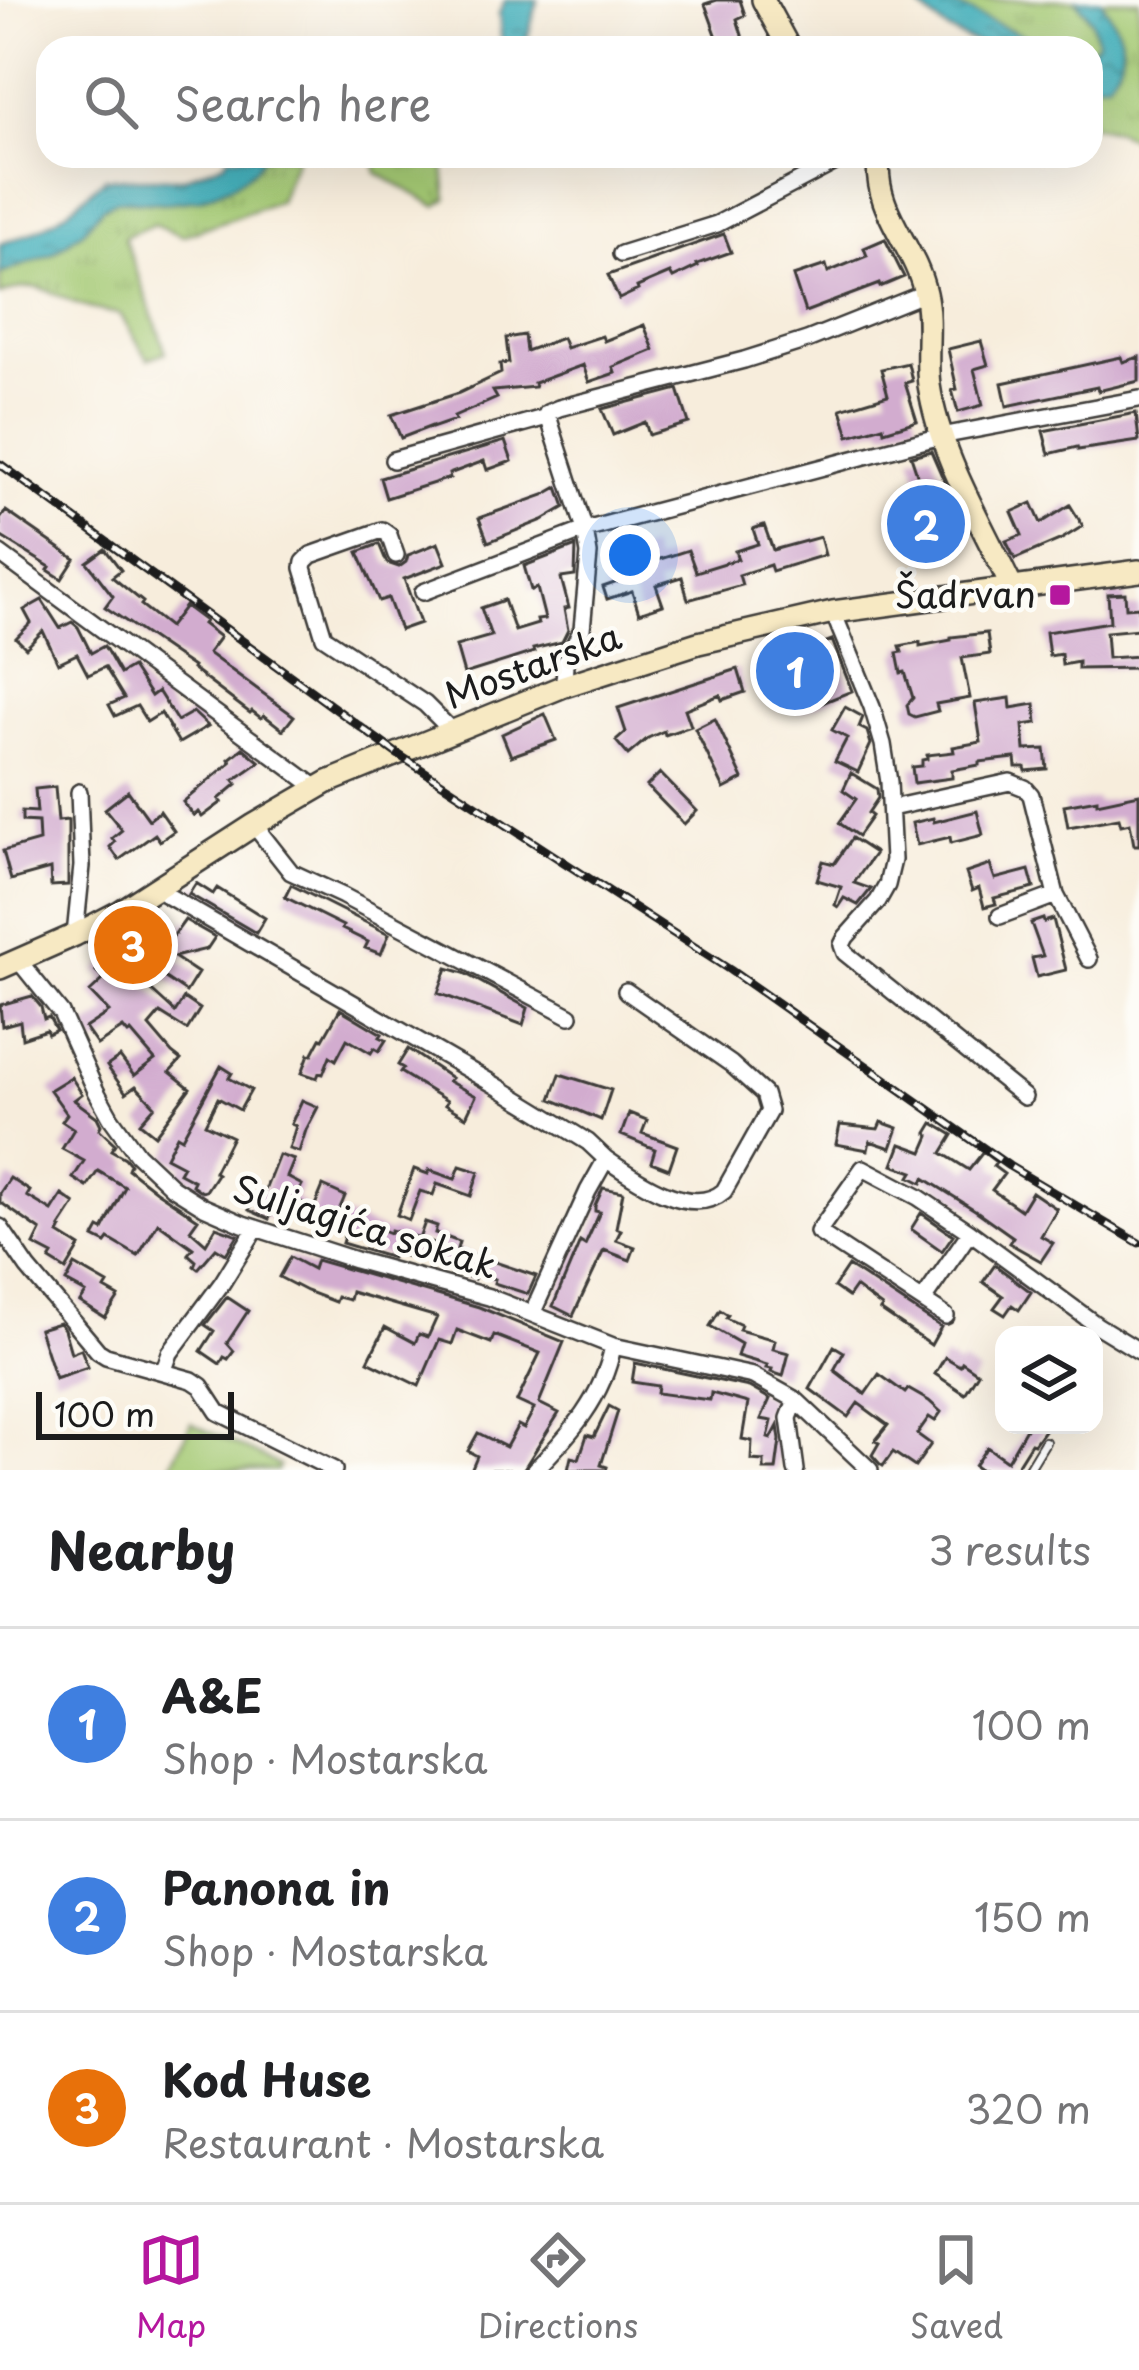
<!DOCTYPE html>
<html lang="en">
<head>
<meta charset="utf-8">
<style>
  body { margin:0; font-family:"Playpen Sans",sans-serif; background:#f6f6f6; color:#202124 }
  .controls { position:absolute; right:36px; bottom:36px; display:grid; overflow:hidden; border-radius:24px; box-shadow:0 12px 48px #0002 }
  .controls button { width:108px; height:108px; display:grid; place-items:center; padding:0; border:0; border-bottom:3px solid #e0e0e0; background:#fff; color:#202124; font:60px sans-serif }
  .scale { position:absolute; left:36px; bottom:30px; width:198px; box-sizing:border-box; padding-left:12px; border:6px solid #1c1c1c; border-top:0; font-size:33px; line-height:42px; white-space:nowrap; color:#1c1c1c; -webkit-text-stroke:9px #fdfcf7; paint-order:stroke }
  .you { position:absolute; left:630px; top:555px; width:42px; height:42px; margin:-30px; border:9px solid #fff; border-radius:50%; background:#1a73e8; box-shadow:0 0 0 18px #1a73e833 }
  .badge { display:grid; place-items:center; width:78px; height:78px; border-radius:50%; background:#b5179e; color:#fff; font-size:39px; font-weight:700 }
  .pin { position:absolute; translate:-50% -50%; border:6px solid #fff; box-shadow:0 3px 12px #0006 }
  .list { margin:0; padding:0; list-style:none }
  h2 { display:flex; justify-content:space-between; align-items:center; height:156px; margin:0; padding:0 48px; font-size:51px }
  h2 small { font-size:39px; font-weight:400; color:#757577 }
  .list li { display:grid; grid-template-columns:78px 1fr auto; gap:36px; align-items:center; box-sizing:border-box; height:192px; padding:0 48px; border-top:3px solid #e0e0e0 }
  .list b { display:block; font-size:45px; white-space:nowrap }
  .list p { margin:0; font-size:39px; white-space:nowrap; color:#757577 }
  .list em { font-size:39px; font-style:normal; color:#757577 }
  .icon { flex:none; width:66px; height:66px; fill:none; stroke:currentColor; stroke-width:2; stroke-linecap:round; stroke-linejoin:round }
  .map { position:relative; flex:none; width:1139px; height:1470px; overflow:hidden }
  .search { position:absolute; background:#fff; box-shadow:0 12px 48px #0002; left:36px; right:36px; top:36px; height:132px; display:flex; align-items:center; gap:30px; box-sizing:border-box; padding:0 42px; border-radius:36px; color:#757577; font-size:45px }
  .sheet { height:732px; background:#fff }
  nav { display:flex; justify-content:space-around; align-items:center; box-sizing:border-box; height:168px; border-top:3px solid #e0e0e0; background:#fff; font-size:33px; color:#757577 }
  nav a { display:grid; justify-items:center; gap:6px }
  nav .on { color:#b5179e }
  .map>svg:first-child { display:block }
  .grass { fill:url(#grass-tufts); stroke:#607248; stroke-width:3 }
  .park { fill:#a4c973; stroke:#607248; stroke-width:3 }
  .water { fill:url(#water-ripples); stroke:#2c646a; stroke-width:3 }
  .building { fill:#d2accf }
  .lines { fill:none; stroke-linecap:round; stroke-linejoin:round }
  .lane-casing { stroke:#3d3b39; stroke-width:12 }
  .street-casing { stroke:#3d3b39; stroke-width:20 }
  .secondary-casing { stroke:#3d3b39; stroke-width:26 }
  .lane { stroke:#fff; stroke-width:8 }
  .street { stroke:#fff; stroke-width:15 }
  .secondary { stroke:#f7e9c3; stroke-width:21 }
  .rail-casing { stroke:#1c1c1c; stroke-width:9 }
  .rail { stroke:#fdfcf7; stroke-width:4.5; stroke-dasharray:14; stroke-linecap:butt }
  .poi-dot { fill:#b5179e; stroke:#fdfcf7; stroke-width:4.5 }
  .labels { text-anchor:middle; stroke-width:9; stroke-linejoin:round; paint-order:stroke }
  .poi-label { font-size:36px; fill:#1c1c1c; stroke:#fdfcf7; text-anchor:end }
  .street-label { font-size:36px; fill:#1c1c1c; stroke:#fdfcf7 }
</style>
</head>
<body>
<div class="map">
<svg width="1139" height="1470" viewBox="0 0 1139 1470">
  <defs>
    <pattern id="grass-tufts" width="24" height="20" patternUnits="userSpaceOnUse" patternTransform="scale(3)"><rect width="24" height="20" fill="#a4c973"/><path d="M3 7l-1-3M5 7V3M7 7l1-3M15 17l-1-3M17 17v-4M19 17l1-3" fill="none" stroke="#8dac63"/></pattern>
    <pattern id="water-ripples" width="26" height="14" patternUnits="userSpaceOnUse" patternTransform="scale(3)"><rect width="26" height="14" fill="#3dadb9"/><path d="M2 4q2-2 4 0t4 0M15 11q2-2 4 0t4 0" fill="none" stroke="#328c96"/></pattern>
  </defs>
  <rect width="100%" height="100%" fill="#fdfcf7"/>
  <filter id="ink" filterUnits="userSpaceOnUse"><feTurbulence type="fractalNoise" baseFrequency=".00833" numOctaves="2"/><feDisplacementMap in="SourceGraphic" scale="24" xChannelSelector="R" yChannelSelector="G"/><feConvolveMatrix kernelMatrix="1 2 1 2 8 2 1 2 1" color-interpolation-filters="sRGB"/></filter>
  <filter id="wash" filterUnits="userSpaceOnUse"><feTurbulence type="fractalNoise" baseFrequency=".004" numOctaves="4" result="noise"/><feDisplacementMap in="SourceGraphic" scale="48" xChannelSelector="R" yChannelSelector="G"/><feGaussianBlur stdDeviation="2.7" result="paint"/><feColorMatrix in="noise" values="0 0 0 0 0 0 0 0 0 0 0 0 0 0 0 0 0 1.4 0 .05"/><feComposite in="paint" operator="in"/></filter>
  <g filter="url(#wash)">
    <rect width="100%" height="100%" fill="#f7eddc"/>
    <!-- grass -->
    <path class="grass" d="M943,0H1076L1091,19L1098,42L1091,49L1051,48Z
      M1101,0H1139V142L1115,130L1091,125V83L1108,81C1134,48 1120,32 1101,0Z
      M264,156H297L279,201L183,236L154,224L124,237L166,352L148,359L120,314C107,312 94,310 82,306C47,292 39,278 0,295V274L52,254L83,231L102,208L118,200L166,203L255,169Z
      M373,156H443L447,199L436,206L377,173Z"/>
    <!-- park -->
    <path class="park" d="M191,1423L279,1465L277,1470H169Z"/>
    <!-- water -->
    <path class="water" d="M505,0H538L526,43L528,48H502L499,13Z
      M913,0H943L1051,48C986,48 961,50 913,0Z
      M1076,0H1101C1120,31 1134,49 1108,81L1091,83V49L1098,41L1091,19Z
      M228,156H264L255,169L233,185L200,199L166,203L118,200L102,208L83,231L52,254L0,274V244C51,228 66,213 105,178H184L225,162Z"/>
    <g id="blocks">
      <!-- building -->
      <path class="building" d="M717,0H740L745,15L737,19L746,48H699L718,40L705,4Z
        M724,234L731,252L697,264L698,266L673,278L670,273L637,287L638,290L619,299L608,275Z
        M885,239L904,277L880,287L879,284L805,312L793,276L826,265L828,272L867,256L864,248Z
        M644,325L654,350L613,367L615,373L589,382L583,365L534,383L535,387L493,391L497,398L454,417L455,420L432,428V426L401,438L391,415L459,393L501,373L500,364L509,363L506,338L524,335L526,351L562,338L566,348L602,336L604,341Z
        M981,341L988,365L974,369L983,405L958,412L952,390L957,389L948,349Z
        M1121,357L1123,362L1139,357V381L1098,391L1097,387L1007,406L1002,383Z
        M908,363L912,381L905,383L917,421L884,431L883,426L849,436L841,409L888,395L881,369Z
        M678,389L689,423L649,435L645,422L613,435L602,409Z
        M1136,413L1139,441L1078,450L1077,447L1049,454L1043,431Z
        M505,441L512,461L487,470L484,461L449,474L450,478L386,498L380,478Z
        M931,451L952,499L935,504L943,535L912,542L905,516L924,512L917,487L921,486L911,456Z
        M558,487L565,507L543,520L488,542L479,518L544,495Z
        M1032,503L1041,523L1070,505L1083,526L1062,539L1015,559L1006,541L1022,535L1012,512Z
        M6,511L75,559L62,579L48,570L50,567L0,536V519Z
        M764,525L773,550L820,537L825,555L772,571L770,565L739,575L742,585L688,600L682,577L656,585L663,605L639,613L632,591L607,599L603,587L629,578L622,557L650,548L654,561L688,550L696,572L738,559L735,551L758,544L753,529Z
        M438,543L446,563L404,579L420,623L400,630L388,598L379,601L358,552L379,544L387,563L399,567L406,562L408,555Z
        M576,546L575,576L561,578L569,608L564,609L568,630L562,642L533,649L534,652L464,674L456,646L491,636L481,608L504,600L515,631L538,624L537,620L545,619L537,588L531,590L524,566Z
        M105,549L121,570L112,577L143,602L141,605L169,627L185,606L205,621L203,624L220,637L208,653L294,716L283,730L264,715L261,718L252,711L250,713L192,669L193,667L105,607L113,596L87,562Z
        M1125,593L1126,608L1139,607V629L1106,632L1108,658L1139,656V668L1078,669V662L1062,665L1061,654L1049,656L1046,632L1110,622L1108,594Z
        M42,600L60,628L72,622L78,627L91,653L104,646L120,674L132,667L151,696L158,691L177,721L193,712L208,726L179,743L161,713L147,722L137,706L115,716L109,705L124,698L105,667L88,675L77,654L58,663L43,631L26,648L16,638L31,623L24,610Z
        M987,633L990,654L962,658L970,698L936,704L938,711L915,717L909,714L907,705L913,698L905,672L901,673L897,653L902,652L900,646L920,642V646L951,640V637Z
        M832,640L852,691L800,712L789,685L784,686L777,664L810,654L808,649Z
        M738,669L745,692L722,700L720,695L685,709L691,726L665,735L664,731L648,738L628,755L616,741L626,732L618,708Z
        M1010,698L1011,708L1035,704L1037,723L1023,725L1025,750L1045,749L1047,769L1026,771L1025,767H1016L1015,758L979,762V765L952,770V778L914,783L912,767L922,766V760L927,759V755L954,752L953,747L981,742L975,703Z
        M845,707L863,717L859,727L867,731L871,744L858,772L835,761L847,738L832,730Z
        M545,714L556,740L511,756L502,734Z
        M715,719L743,779L724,789L695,729Z
        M243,748L260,762L234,780L237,784L219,799L222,802L202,817L198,812L194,816L183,802L231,762L229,759Z
        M660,773L697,811L684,824L647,786Z
        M851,773L877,789L878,798L868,813L872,816L858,836L839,823L856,799L843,790Z
        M55,787L58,821L68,820V885L51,886L50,869L11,880L3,851L39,841L38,822L22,821V811L37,812L35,789Z
        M128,791L149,820L160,811L174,831L160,841L155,834L119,860L110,847L115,842L112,838L122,830L105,809Z
        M1139,794V845H1134L1130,823L1121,825L1119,818L1068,827L1064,805L1097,799V803Z
        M977,811L983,835L951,843L950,837L917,845L912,823L933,818L934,822Z
        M852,838L875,853L854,883L871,889L858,905L844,898L838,907L835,905L841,887L817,880L823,861L834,864Z
        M990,865L995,879L1029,870L1034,888L994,898L996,904L984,907L979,888L972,891L966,873Z
        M196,883L213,894L217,888L265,918L256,933L189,894Z
        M291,885L389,934L381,954L365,948L368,942L342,929L343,926L285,897Z
        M1043,919L1044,922L1053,919L1066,970L1037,977L1032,958L1043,956L1031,923Z
        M185,920L215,937L207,949L174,957L198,973L186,992L116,945L128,930L139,939L147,924L172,938Z
        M112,955L175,1012L184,998L200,1009L187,1030L160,1013L149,1026L172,1053L181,1060L170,1072L190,1088L155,1135L140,1123L155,1106L136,1086L126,1093L107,1066L120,1057L134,1076L155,1060L131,1032L128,1034L123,1028L97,1045L85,1028L109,1012L90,992L104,979L96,971Z
        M447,968L464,973L528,1008L523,1025L438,993Z
        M32,996L41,1007L44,1019L49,1017L56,1030L48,1034L46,1030L22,1038L20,1021L2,1026L0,1005Z
        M340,1009L382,1034L380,1037L386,1040L379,1051L374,1048L371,1053L347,1039L336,1060L330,1056L323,1074L319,1073L317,1078L302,1073L309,1054L312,1055L321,1038L323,1039Z
        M408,1049L451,1078L448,1081L476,1096L466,1117L445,1105L447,1101L400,1072L403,1068L398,1065Z
        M221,1066L232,1073L229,1078L251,1090L240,1110L218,1098L205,1124L232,1137L214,1172L217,1174L206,1191L202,1192L192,1185L194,1181L179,1173L183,1166L166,1157L177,1135L182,1138Z
        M560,1074L611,1090L601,1120L551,1099Z
        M71,1077L82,1094L74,1100L97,1117L101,1125L99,1129L115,1144L111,1150L125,1158L130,1164L128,1169L156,1191L198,1219L190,1230L206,1244L216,1227L238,1235L226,1254L216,1248L198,1269L194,1266L196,1261L188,1254L193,1248L158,1223L138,1256L109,1239L106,1243L94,1237L99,1228L103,1230L125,1187L98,1171L87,1187L73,1178L84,1161L62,1149L74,1129L62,1121L67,1114L50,1090Z
        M302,1100L318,1107L306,1130L299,1152L289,1149L296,1126L291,1124Z
        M629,1113L647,1120L642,1133L677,1146L669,1169L651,1162L655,1149L621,1135Z
        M881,1122L898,1128L891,1148L870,1141L868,1150L836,1144L840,1125L878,1129Z
        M933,1123L953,1135L942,1153L969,1170L983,1152L996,1162L993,1166L1004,1174L992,1190L1021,1210L1032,1192L1057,1209L1041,1236L1053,1243L1041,1261L1009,1243L1013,1237L975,1210L924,1178L922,1183L910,1177L913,1172L893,1165L901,1144L923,1152L930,1136L927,1133Z
        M279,1155L294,1160L287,1177L302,1185L295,1199L305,1204L299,1215L291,1211L288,1217L274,1209L269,1219L249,1210L258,1190L264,1193Z
        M460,1166L479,1172L471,1196L437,1184L433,1195L420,1191L409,1220L397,1215L414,1169L428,1174L429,1170L455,1179Z
        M10,1178L30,1191L27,1196L52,1211L62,1195L75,1204L60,1227L62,1228L59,1234L80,1247L66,1270L50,1260L53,1255L34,1245L41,1231L0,1202V1193Z
        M323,1186L345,1196L338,1213L390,1233L391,1230L419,1238L413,1258L394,1253L392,1258L342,1243L346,1230L311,1215Z
        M603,1188L623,1192L616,1228L621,1230L616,1240L635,1247L630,1260L604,1250L573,1316L553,1306L580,1242L585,1245L600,1212L595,1211V1206Z
        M921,1213L953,1235L942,1251L911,1229Z
        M425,1222L437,1226L435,1233L459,1242L457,1249L536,1276L528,1294L494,1283L495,1279L476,1274L474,1279L453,1271L454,1268L434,1260L439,1246L419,1239Z
        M290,1257L313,1269L316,1260L479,1307L564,1342L539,1403L559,1413L523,1470H471L477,1456L468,1451L478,1433L506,1447L518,1425L524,1428L534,1409L517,1401L540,1353L494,1335L491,1343L457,1330L452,1344L439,1340L419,1386L368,1361L385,1327L415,1343L419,1334L428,1337L437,1317L351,1292L349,1300L337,1297L335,1302L306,1291L279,1277Z
        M75,1265L108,1284L105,1289L119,1297L105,1318L80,1302L86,1293L66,1282Z
        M995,1265L1031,1292L1019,1310L1012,1305L1005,1315L994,1308L1003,1296L983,1282Z
        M848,1266L941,1327L931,1345L880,1310L882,1307L855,1287L848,1297L834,1287Z
        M227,1297L248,1311L227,1343L234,1351L228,1359L224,1357L220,1364L201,1351L214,1331L205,1325Z
        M720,1310L728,1315L726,1318L741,1325L739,1330L775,1340L773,1349L789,1353L783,1376L771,1372L772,1369L766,1368L767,1365L737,1356L741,1344L710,1326Z
        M59,1323L64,1329L71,1353L81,1349L88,1367L55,1378L39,1329Z
        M834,1346L844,1352L834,1370L865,1394L879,1374L905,1393L908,1389L929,1401L941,1412L935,1421L929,1417L917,1434L931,1444L915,1467L893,1452L883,1466L880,1464L872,1455L879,1443L875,1441L888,1425L858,1403L848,1417L810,1389Z
        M945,1357L960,1366L962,1362L978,1373L965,1394L935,1374Z
        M635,1363L749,1387L770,1399L761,1419L772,1421L768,1438L771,1439L778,1426L780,1440L776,1470H764V1461L751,1460L752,1441L742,1439L748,1403L711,1393L710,1400L657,1393L658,1386L632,1382Z
        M609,1406L618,1411L601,1465L607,1467L606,1470H568L571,1457L579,1459L587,1435L594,1437Z
        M1028,1425H1048L1034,1444L1031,1443L1016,1467L1020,1470H980L974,1466L987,1447L1007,1461Z"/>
    </g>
  </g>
  <g filter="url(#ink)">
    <use href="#blocks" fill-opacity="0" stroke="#3d3b39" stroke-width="3"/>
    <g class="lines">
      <!-- lane casing -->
      <g class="lane-casing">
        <path id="lane" d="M1028,1470L1045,1442"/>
      </g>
      <!-- street casing -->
      <g class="street-casing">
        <path id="street" d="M621,254L717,224L847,156
          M393,460L547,417
          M0,554L317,788
          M396,555L389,535L382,530L311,555L304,562L303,568L324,637L425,704L452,731
          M423,592L585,530L941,436L1139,399
          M833,612L872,707L883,744L889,782L893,860L887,885L878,901L846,937L842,945L845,953L1024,1097
          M564,686L565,663L582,629L589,554L585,530L547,413L559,408L744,360L807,340L925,293
          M891,808L1010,782L1025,788L1031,795L1056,895L1000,916
          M254,825L291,872L343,896L570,1016
          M156,889L495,1085L588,1142L606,1159L588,1191L533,1312
          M1056,895L1089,959
          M75,935L82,866L79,792
          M19,961L61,1013L96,1091L111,1118L137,1154L172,1187L204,1207L243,1224L355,1260L489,1297L613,1346L753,1376L796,1400L870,1470
          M606,1159C636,1180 692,1219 724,1191L769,1111L764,1094L731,1064L626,991
          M0,1227L28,1268L98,1351L106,1356L192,1380L201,1386L218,1412L334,1470
          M923,1300L970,1232L1098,1326L1139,1351
          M946,1316L818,1232L863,1168L918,1197L970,1232
          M164,1370L170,1353L222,1283L256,1228
          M796,1400L789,1418L796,1470
          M535,1470C571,1433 603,1398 613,1346"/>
      </g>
      <!-- secondary casing -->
      <g class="secondary-casing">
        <path id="secondary" d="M763,0L789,48
          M879,156C872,211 914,243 925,293C932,323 925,354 929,385C939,454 982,524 1012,588
          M0,968L75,935L121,911L254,825L328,782L564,686L698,643L833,612L1139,571"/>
      </g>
      <!-- lane -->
      <use href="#lane" class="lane"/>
      <!-- street -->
      <use href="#street" class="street"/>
      <!-- secondary -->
      <use href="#secondary" class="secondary"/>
      <!-- rail casing -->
      <g class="rail-casing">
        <path id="rail" d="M0,464L396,753L730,970L1009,1166L1139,1243"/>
      </g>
      <!-- rail -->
      <use href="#rail" class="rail"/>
    </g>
  </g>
  <!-- markers -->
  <rect class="poi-dot" x="1048" y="583" width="24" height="24" rx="6"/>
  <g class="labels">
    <!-- poi labels -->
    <g class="poi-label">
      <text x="1036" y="608">Šadrvan</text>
    </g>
    <!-- street labels -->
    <g class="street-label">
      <text transform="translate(533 666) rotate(-20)" y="13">Mostarska</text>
      <text transform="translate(365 1227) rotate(17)" y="13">Suljagića sokak</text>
    </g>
  </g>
</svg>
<div class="controls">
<button><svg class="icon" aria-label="layers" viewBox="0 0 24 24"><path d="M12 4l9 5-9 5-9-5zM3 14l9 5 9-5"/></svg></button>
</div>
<div class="scale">100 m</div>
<div class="you"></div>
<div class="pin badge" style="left:795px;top:671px;background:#3f7fe0">1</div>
<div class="pin badge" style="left:926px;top:524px;background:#3f7fe0">2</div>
<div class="pin badge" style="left:133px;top:945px;background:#e8710a">3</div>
<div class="search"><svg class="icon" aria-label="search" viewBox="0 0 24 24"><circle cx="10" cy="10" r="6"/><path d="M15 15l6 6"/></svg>Search here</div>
</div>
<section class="sheet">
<h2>Nearby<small>3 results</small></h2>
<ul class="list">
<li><span class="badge" style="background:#3f7fe0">1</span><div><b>A&amp;E</b><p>Shop · Mostarska</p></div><em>100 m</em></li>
<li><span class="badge" style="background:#3f7fe0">2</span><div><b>Panona in</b><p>Shop · Mostarska</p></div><em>150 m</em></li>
<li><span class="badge" style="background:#e8710a">3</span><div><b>Kod Huse</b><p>Restaurant · Mostarska</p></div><em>320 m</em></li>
</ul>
</section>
<nav>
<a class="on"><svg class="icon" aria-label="map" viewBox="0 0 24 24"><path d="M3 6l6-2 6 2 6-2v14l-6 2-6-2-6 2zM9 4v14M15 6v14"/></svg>Map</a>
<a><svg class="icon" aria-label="directions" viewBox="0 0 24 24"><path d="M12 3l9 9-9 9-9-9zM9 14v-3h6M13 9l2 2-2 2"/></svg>Directions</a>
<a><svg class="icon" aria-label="saved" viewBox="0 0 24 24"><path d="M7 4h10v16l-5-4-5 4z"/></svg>Saved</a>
</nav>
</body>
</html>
